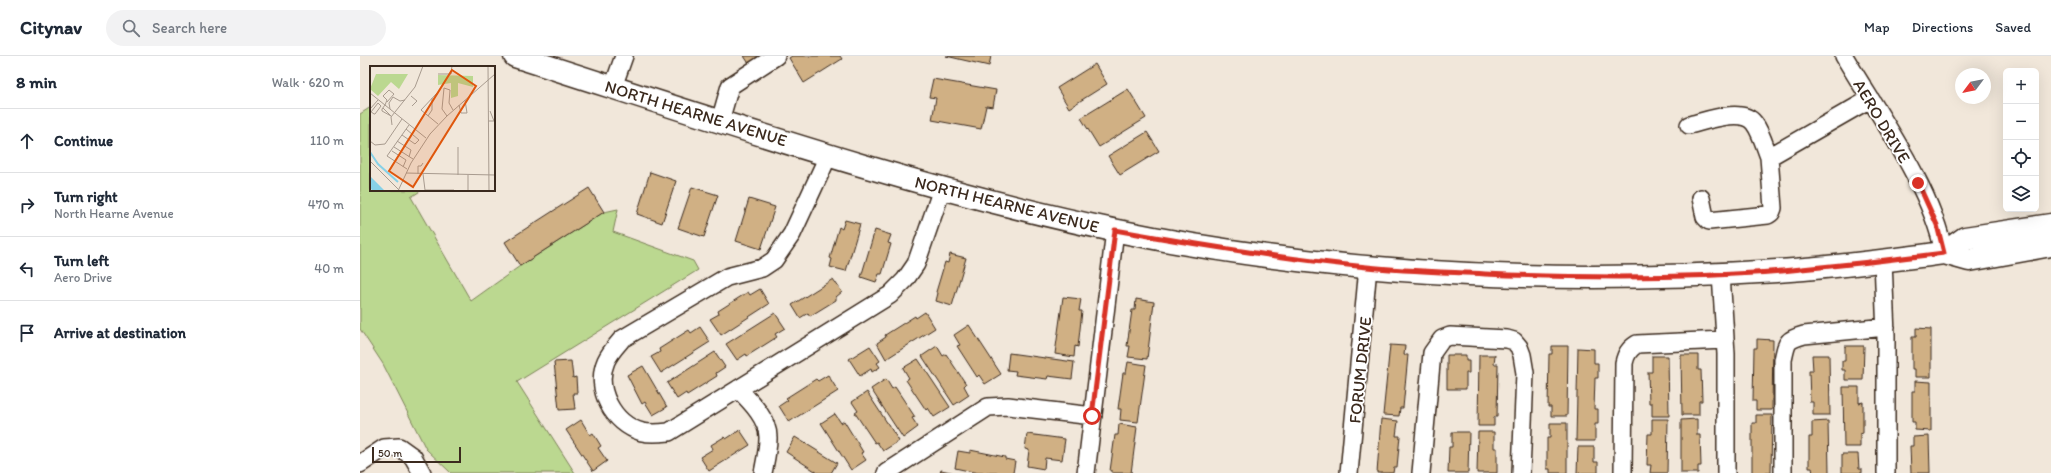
<!DOCTYPE html>
<html lang="en">
<head>
<meta charset="utf-8">
<style>
  body { margin:0; font-family:Itim,sans-serif; background:#f2f2f3; color:#1f2937 }
  .controls { position:absolute; right:12px; top:12px; display:grid; overflow:hidden; border-radius:6px; box-shadow:0 4px 16px #0002 }
  .controls button { width:36px; height:36px; display:grid; place-items:center; padding:0; border:0; border-bottom:1px solid #e0e1e3; background:#fff; color:#1f2937; font:20px sans-serif }
  .compass { position:absolute; left:1595px; top:12px; width:36px; height:36px; border-radius:50%; background:#fff; box-shadow:0 4px 16px #0002; rotate:238deg }
  .scale { position:absolute; left:12px; bottom:10px; width:89px; box-sizing:border-box; padding-left:4px; border:2px solid #3b2a1e; border-top:0; font-size:11px; line-height:14px; white-space:nowrap; color:#3b2a1e; -webkit-text-stroke:3px #fff; paint-order:stroke }
  .stop { position:absolute; width:12px; height:12px; margin:-9px; border:3px solid #d93025; border-radius:50%; background:#fff }
  .stop.end { background:#d93025; border-color:#fff; box-shadow:0 1px 4px #0008 }
  .list { margin:0; padding:0; list-style:none }
  h2 { display:flex; justify-content:space-between; align-items:center; height:52px; margin:0; padding:0 16px; font-size:17px }
  h2 small { font-size:13px; font-weight:400; color:#747a83 }
  .list li { display:grid; grid-template-columns:26px 1fr auto; gap:12px; align-items:center; box-sizing:border-box; height:64px; padding:0 16px; border-top:1px solid #e0e1e3 }
  .list b { display:block; font-size:15px; white-space:nowrap }
  .list p { margin:0; font-size:13px; white-space:nowrap; color:#747a83 }
  .list em { font-size:13px; font-style:normal; color:#747a83 }
  .icon { flex:none; width:22px; height:22px; fill:none; stroke:currentColor; stroke-width:2; stroke-linecap:round; stroke-linejoin:round }
  .map { position:relative; flex:none; width:1691px; height:417px; overflow:hidden }
  header { display:flex; align-items:center; gap:24px; box-sizing:border-box; height:56px; padding:0 20px; background:#fff; border-bottom:1px solid #e0e1e3 }
  header strong { font-size:19px }
  nav { display:flex; gap:22px; margin-inline-start:auto; font-size:14px }
  .search { width:280px; height:36px; background:#f2f2f3; display:flex; align-items:center; gap:10px; box-sizing:border-box; padding:0 14px; border-radius:22px; color:#747a83; font-size:15px }
  main { display:flex }
  aside { flex:1; background:#fff }
  .map>svg:first-child { display:block }
  .green { fill:#bbd890; stroke:#7b8157 }
  .building { fill:#d0b084; stroke:#3b2a1e }
  .lines { fill:none; stroke-linecap:round; stroke-linejoin:round }
  .minor-casing { stroke:#3b2a1e; stroke-width:20 }
  .major-casing { stroke:#3b2a1e; stroke-width:25 }
  .minor { stroke:#fff; stroke-width:17 }
  .major { stroke:#fff; stroke-width:22 }
  .route { stroke:#d93025; stroke-width:5 }
  .labels { text-anchor:middle; stroke-width:3.5; stroke-linejoin:round; paint-order:stroke }
  .street-label { font-size:17px; fill:#3b2a1e; stroke:#fff }
  .inset-river { fill:none; stroke:#87d1e7; stroke-width:2 }
  .inset-road { fill:none; stroke:#a89b8f; stroke-width:1 }
  .view { fill:#df570d; fill-opacity:0.15; stroke:#df570d; stroke-width:2 }
  .inset-edge { fill:none; stroke:#3b2a1e; stroke-width:2 }
</style>
</head>
<body>
<header>
<strong>Citynav</strong>
<div class="search"><svg class="icon" aria-label="search" viewBox="0 0 24 24"><circle cx="10" cy="10" r="6"/><path d="M15 15l6 6"/></svg>Search here</div>
<nav><a>Map</a><a>Directions</a><a>Saved</a></nav>
</header>
<main>
<aside>
<h2>8 min<small>Walk · 620 m</small></h2>
<ul class="list">
<li><svg class="icon" aria-label="ahead" viewBox="0 0 24 24"><path d="M12 20V5M6 11l6-6 6 6"/></svg><div><b>Continue</b></div><em>110 m</em></li>
<li><svg class="icon" aria-label="right" viewBox="0 0 24 24"><path d="M7 20v-9h11M14 6l5 5-5 5"/></svg><div><b>Turn right</b><p>North Hearne Avenue</p></div><em>470 m</em></li>
<li><svg class="icon" aria-label="left" viewBox="0 0 24 24"><path d="M17 20v-9H6M10 6l-5 5 5 5"/></svg><div><b>Turn left</b><p>Aero Drive</p></div><em>40 m</em></li>
<li><svg class="icon" aria-label="arrive" viewBox="0 0 24 24"><path d="M6 21V4h12l-3 4 3 4H6"/></svg><div><b>Arrive at destination</b></div></li>
</ul>
</aside>
<div class="map">
<svg width="1691" height="417" viewBox="0 0 1691 417">
  <rect width="100%" height="100%" fill="#f1e7da"/>
  <filter id="ink" filterUnits="userSpaceOnUse"><feTurbulence type="fractalNoise" baseFrequency=".025" numOctaves="2"/><feDisplacementMap in="SourceGraphic" scale="8" xChannelSelector="R" yChannelSelector="G"/><feConvolveMatrix kernelMatrix="1 2 1 2 8 2 1 2 1" color-interpolation-filters="sRGB"/></filter>
  <g filter="url(#ink)">
    <!-- green -->
    <path class="green" d="M11,51V134H62L51,141L111,245L160,210L244,156L258,153L253,176L333,205L338,214L157,326L215,417H91L66,393L23,308L0,273V58Z"/>
    <!-- building -->
    <path class="building" d="M384,0H405L390,9Z
      M432,0H480L482,3L444,27L429,2Z
      M586,0H631L629,10Z
      M735,8L747,28L709,52L697,32Z
      M573,23L636,34L633,51L626,50L621,73L572,64L576,42L569,41Z
      M768,33L786,62L739,91L721,62Z
      M787,76L799,95L760,119L748,100Z
      M290,116L316,125L302,167L277,158Z
      M332,131L358,139L344,181L318,172Z
      M229,132L244,156L160,210L145,186Z
      M389,143L415,151L401,193L376,185Z
      M485,164L500,168L486,215L470,211L472,203L470,202L479,171L482,173Z
      M515,174L531,179L528,187L531,188L522,218H519L516,226L501,221Z
      M590,198L606,202L592,250L576,245L578,237L576,236L585,206L588,207Z
      M473,223L482,236L476,241V244L450,260L448,257L440,262L432,249Z
      M400,233L409,248L361,279L350,263L359,258L358,255L388,236L390,239Z
      M703,241L721,243L719,255H722L718,291L715,290L714,301L695,298Z
      M776,243L794,246L787,303L768,301L770,290H767L772,254H775Z
      M565,256L575,272L526,303L517,287L526,281L525,279L555,260L556,262Z
      M415,257L425,272L415,278L417,281L387,300L386,298L377,304L366,288Z
      M609,269L641,318L625,328L619,319L617,321L597,290L600,289L594,279Z
      M340,271L350,286L301,317L291,301L300,296L299,293L329,274L331,277Z
      M1556,272L1571,273V321H1555V313H1552V281H1556Z
      M1397,283L1413,284L1412,354H1396V345H1393L1394,292H1397Z
      M1030,289L1045,290L1044,299H1048L1043,352H1040L1039,360L1023,359Z
      M510,290L520,305L517,307L520,311L512,316L511,313L500,320L489,303Z
      M577,290L583,300L586,298L606,328L604,330L609,339L594,349L562,300Z
      M1192,290H1208L1207,360H1191V351H1188L1189,298H1192Z
      M1485,290H1504L1503,324H1485V314H1482V305H1485Z
      M1218,292L1234,293V307H1238V322H1235L1234,353H1238V368H1235V385H1216Z
      M355,296L365,311L356,317L357,320L327,339L326,337L317,343L307,327Z
      M649,297L714,306L712,323L688,320L687,323L655,319L656,315L647,314Z
      M1087,299H1106V305H1109V317H1106V333H1087Z
      M1119,299H1135L1134,308H1138L1137,361H1134V370H1118Z
      M1321,299H1338V314H1341L1342,345H1339V359H1322Z
      M1452,299H1469L1470,359H1453V346H1450L1449,315H1453Z
      M1292,300H1308L1309,360H1292V347H1289L1288,316H1292Z
      M558,303L590,351L574,361L568,352L566,354L546,324L549,322L543,312Z
      M211,305L213,322L216,321L217,337H213L215,353L199,354L194,306Z
      M768,306L786,309L778,366L760,364L761,353H758L763,317H766Z
      M283,310L307,351L293,359L285,346L282,348L267,319Z
      M468,319L478,335L429,366L419,350L428,344L426,342L456,323L458,325Z
      M526,323L532,333L535,331L555,361L552,362L558,371L543,382L511,333Z
      M1555,325L1571,326V375L1555,374V366H1552V335H1555Z
      M1483,331H1499V347L1503,346V377L1500,378V391H1484Z
      M507,336L539,385L523,395L517,386L515,387L495,357L498,355L492,346Z
      M475,358L481,367L484,365L503,396L501,397L506,404L491,414L461,367Z
      M1396,359H1412L1411,417H1392V367H1396Z
      M1021,363L1038,365L1036,380H1040L1037,411H1034L1033,417H1017Z
      M1292,363H1308L1307,417H1290L1291,409H1287L1288,378H1292Z
      M1337,363V379H1340L1341,410H1338V417H1321V364Z
      M221,364L230,379L233,377L241,390L238,392L247,405L233,415L206,374Z
      M1468,365L1469,417H1453L1452,412H1449V381H1452V366Z
      M1190,367H1207V417H1190V413H1187V382H1190Z
      M759,368L777,371L771,417H752V415H750L755,379H758Z
      M380,374L390,389L349,415L340,401L353,393L351,389L364,381L366,383Z
      M1092,376H1109L1108,417H1088L1089,391H1092Z
      M1118,376H1134V392H1137V417H1117Z
      M667,378L705,383L702,404L685,402L684,413L667,410L669,394L665,393Z
      M1569,380L1570,417H1551L1550,390H1553V381Z
      M435,381L477,407L471,417H458L426,396Z
      M1218,391H1234V406H1238V417H1217Z
      M610,394L645,401V403L655,405L653,417H618L595,412L598,395L610,397Z
      M1482,398H1498L1499,413H1502V417H1482Z
      M581,414L595,417H580Z"/>
    <g class="lines">
      <!-- minor casing -->
      <g class="minor-casing">
        <path id="minor" d="M1484,0C1518,58 1572,132 1584,197
          M253,31L264,0
          M360,65L370,30L416,0
          M1329,69C1346,65 1382,51 1394,67C1401,76 1405,91 1409,101L1510,43
          M469,98L432,178L414,204L402,212L367,221L262,283C256,290 250,296 246,305C234,333 253,368 282,376C291,378 300,377 309,376L530,239L545,224L556,208L582,133
          M1341,142L1345,161L1349,165L1408,159L1411,157L1413,152L1409,101
          M1523,204L1526,279V417
          M1361,218L1366,298V417
          M378,333C391,346 409,364 408,383C408,394 405,406 403,417
          M0,408L24,392L39,391L53,401L62,417
          M526,417L628,351L648,350L733,360
          M726,417L755,174
          M989,417L1008,211
          M1061,417L1072,297L1082,283L1090,280L1147,283L1154,285L1159,291L1162,299L1165,317L1161,417
          M1263,417L1264,307C1266,298 1269,293 1277,288L1364,284
          M1423,417V304C1427,286 1426,284 1444,279L1526,271"/>
      </g>
      <!-- major casing -->
      <g class="major-casing">
        <path id="major" d="M155,0C353,63 550,131 753,174C970,219 1196,229 1417,215C1473,212 1529,204 1584,197L1609,204L1691,189
          M1584,197L1605,182L1691,169"/>
      </g>
      <!-- minor -->
      <use href="#minor" class="minor"/>
      <!-- major -->
      <use href="#major" class="major"/>
    </g>
  </g>
  <g class="lines" filter="url(#ink)">
    <!-- route -->
    <path class="route" d="M732,360L755,174C839,189 923,203 1007,211C1046,215 1086,216 1125,218C1223,222 1323,223 1422,215C1476,210 1530,204 1584,197L1577,169L1558,127"/>
  </g>
  <g class="labels">
    <!-- street labels -->
    <g class="street-label">
      <text transform="translate(336 57) rotate(17)" y="6">NORTH HEARNE AVENUE</text>
      <text transform="translate(1522 65) rotate(59)" y="6">AERO DRIVE</text>
      <text transform="translate(647 148) rotate(14)" y="6">NORTH HEARNE AVENUE</text>
      <text transform="translate(1000 314) rotate(-84)" y="6">FORUM DRIVE</text>
    </g>
  </g>
  <!-- overview -->
  <g transform="translate(10 10)">
    <rect width="125" height="125" fill="#f1e7da"/>
    <path d="M6,8H38L29,23L21,16L8,30L0,23ZM68,9L103,10V21L88,17V30L81,32V17L68,19Z" fill="#bbd890"/>
    <path d="M0,110L15,125H3L0,122Z" fill="#87d1e7"/>
    <path class="inset-river" d="M0,86L8,98L28,116"/>
    <path class="inset-road" d="M118,0L119,125M68,8H81L82,0M0,27L56,72M67,27L51,44L68,58M41,30L47,35L42,40M15,39L17,34L13,30L19,24L24,28L17,36M89,39L91,47H97L95,34M13,42L21,50L12,45V43L15,39M0,43L8,34M20,43L19,37L23,31L30,35L35,34M0,45L4,48H5L11,40L8,37L1,46M58,50L62,44V32M77,50L72,43L74,22L80,24L79,37L83,44M118,55H124L120,45M22,59L21,51L45,21L53,0M32,69L45,78L49,74L36,63M0,75L5,79L15,78L32,53M27,75L41,84L39,91M24,81L43,93M22,85L36,94L33,101M0,95L29,124M37,103L17,90L39,59M36,107L125,109M48,108V100H51L53,97M53,108L55,124H84M88,109V81M28,125L41,97L60,68L77,50L125,8M98,125V109"/>
    <path class="view" d="M82,4L106,20L43,121L19,105Z"/>
    <rect width="125" height="125" class="inset-edge"/>
  </g>
</svg>
<div class="controls">
<button>+</button>
<button>−</button>
<button><svg class="icon" aria-label="locate" viewBox="0 0 24 24"><circle cx="12" cy="12" r="6"/><path d="M12 2v4M12 18v4M2 12h4M18 12h4"/></svg></button>
<button><svg class="icon" aria-label="layers" viewBox="0 0 24 24"><path d="M12 4l9 5-9 5-9-5zM3 14l9 5 9-5"/></svg></button>
</div>
<svg class="compass" viewBox="-18 -18 36 36"><path d="M0-13l5 13h-10z" fill="#e53935"/><path d="M0 13l5-13h-10z" fill="#747a83"/></svg>
<div class="scale">50 m</div>
<div class="stop" style="left:732px;top:360px"></div>
<div class="stop end" style="left:1558px;top:127px"></div>
</div>
</main>
</body>
</html>
